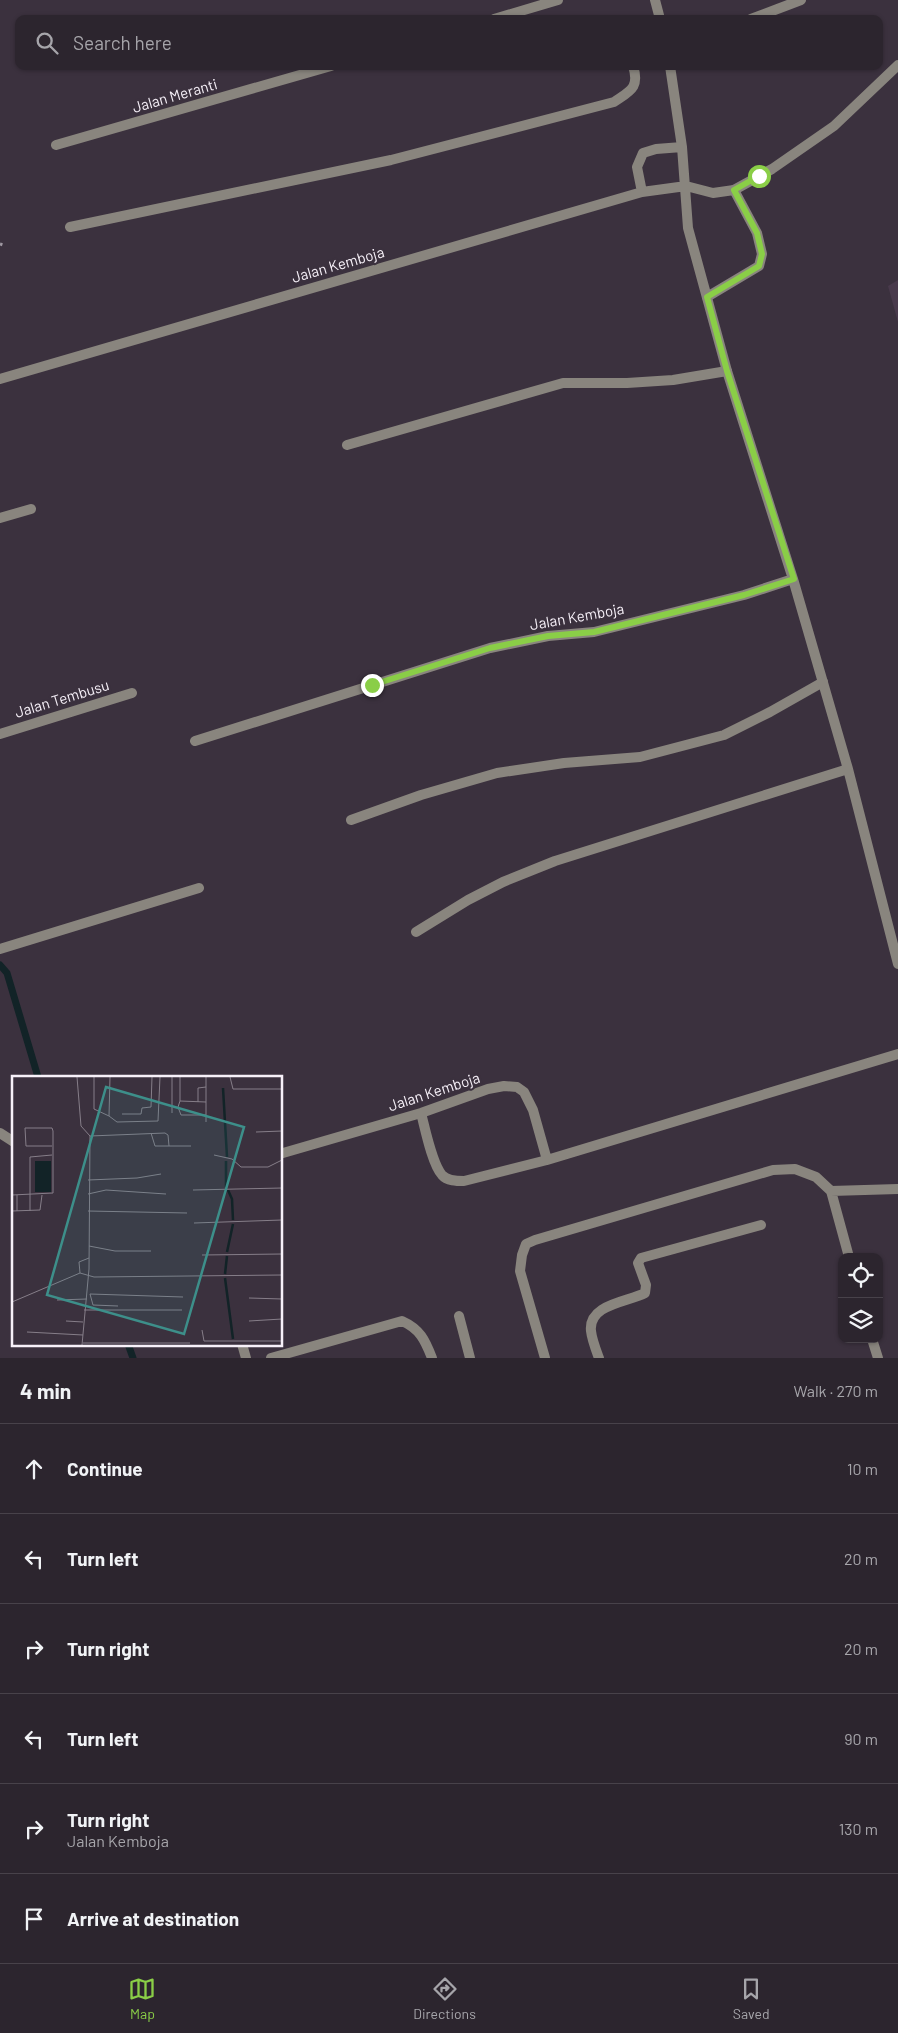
<!DOCTYPE html>
<html lang="en">
<head>
<meta charset="utf-8">
<style>
  body { margin:0; font-family:Barlow,sans-serif; background:#38313a; color:#f1f3f6 }
  .controls { position:absolute; right:15px; bottom:15px; display:grid; overflow:hidden; border-radius:10px; box-shadow:0 1px 4px #0004 }
  .controls button { width:45px; height:45px; display:grid; place-items:center; padding:0; border:0; border-bottom:1px solid #48424a; background:#2c252e; color:#f1f3f6; font:25px sans-serif }
  .stop { position:absolute; width:15px; height:15px; margin:-11px; border:4px solid #8ace47; border-radius:50%; background:#fff }
  .stop.end { background:#8ace47; border-color:#fff; box-shadow:0 1px 5px #0008 }
  .list { margin:0; padding:0; list-style:none }
  h2 { display:flex; justify-content:space-between; align-items:center; height:65px; margin:0; padding:0 20px; font-size:21px }
  h2 small { font-size:16px; font-weight:400; color:#a6a5aa }
  .list li { display:grid; grid-template-columns:32px 1fr auto; gap:15px; align-items:center; box-sizing:border-box; height:90px; padding:0 20px; border-top:1px solid #48424a }
  .list b { display:block; font-size:19px; white-space:nowrap }
  .list p { margin:0; font-size:16px; white-space:nowrap; color:#a6a5aa }
  .list em { font-size:16px; font-style:normal; color:#a6a5aa }
  .icon { flex:none; width:28px; height:28px; fill:none; stroke:currentColor; stroke-width:2; stroke-linecap:round; stroke-linejoin:round }
  .map { position:relative; flex:none; width:898px; height:1358px; overflow:hidden }
  .search { position:absolute; background:#2c252e; box-shadow:0 1px 4px #0004; left:15px; right:15px; top:15px; height:55px; display:flex; align-items:center; gap:12px; box-sizing:border-box; padding:0 18px; border-radius:10px; color:#a6a5aa; font-size:19px }
  .sheet { height:605px; background:#2c252e }
  nav { display:flex; justify-content:space-around; align-items:center; box-sizing:border-box; height:70px; border-top:1px solid #48424a; background:#2c252e; font-size:14px; color:#a6a5aa }
  nav a { display:grid; justify-items:center; gap:2px }
  nav .on { color:#8ace47 }
  .map>svg:first-child { display:block }
  .built { fill:#493a4c }
  .lines { fill:none; stroke-linecap:round; stroke-linejoin:round }
  .stream { stroke:#122327; stroke-width:7 }
  .path { stroke:#9e97a1; stroke-width:3; stroke-dasharray:2.5 2.5; stroke-linecap:butt }
  .lane { stroke:#89857e; stroke-width:10 }
  .street { stroke:#89857e; stroke-width:10 }
  .route { stroke:#8ace47; stroke-width:6 }
  .labels { text-anchor:middle; stroke-width:4.5; stroke-linejoin:round; paint-order:stroke }
  .street-label { font-size:15px; fill:#f7f1f9; stroke:#3b313e }
  .inset-river { fill:none; stroke:#122327; stroke-width:2.5 }
  .inset-road { fill:none; stroke:#867e89; stroke-width:1 }
  .view { fill:#3d8f8a; fill-opacity:0.15; stroke:#3d8f8a; stroke-width:2.5 }
  .inset-edge { fill:none; stroke:#f7f1f9; stroke-width:2.5 }
</style>
</head>
<body>
<div class="map">
<svg width="898" height="1358" viewBox="0 0 898 1358">
  <rect width="100%" height="100%" fill="#3b313e"/>
  <!-- built -->
  <path class="built" d="M898,280V322L888,286Z"/>
  <g class="lines">
    <!-- stream -->
    <path class="stream" d="M0,965L7,973L38,1077
      M128,1344L133,1358"/>
    <!-- path -->
    <path class="path" d="M0,244L3,245"/>
    <!-- lane -->
    <path class="lane" d="M70,227L391,160L614,102C630,91 640,88 633,66
      M707,297L759,266L762,254L757,233L734,190
      M347,445L563,383H627L673,380L727,371
      M351,820L421,795L497,773L564,763L640,757L724,735L770,712L823,682
      M831,1191L898,1189
      M872,1339L878,1358
      M242,1344L246,1358
      M271,1358L402,1321C420,1329 425,1340 432,1358
      M545,1358L520,1271L522,1255L526,1244L535,1240L773,1170L795,1169L816,1177L831,1191L849,1257
      M599,1358C596,1350 592,1340 591,1331C588,1304 628,1302 645,1293L646,1285L638,1263L641,1258L761,1225"/>
    <!-- street -->
    <path class="street" d="M655,0L660,19
      M494,19L558,0
      M751,19L801,0
      M670,66L682,147L688,228L727,371L793,579L848,769L898,964
      M56,145L331,66
      M642,192L637,167L643,153L656,149L682,147
      M0,379L642,192L686,186L713,193L734,190L772,169L834,126L898,65
      M0,518L31,509
      M0,734L132,693
      M195,741L490,648L548,636L594,632L744,595L793,579
      M416,932L468,900L503,882L555,861L848,769
      M0,949L199,888
      M421,1113C425,1128 432,1164 442,1175C447,1181 457,1181 464,1181L547,1160L898,1054
      M0,1133L14,1142
      M283,1153L421,1113L488,1089L504,1086L517,1087L524,1092L533,1110L547,1160
      M459,1316L470,1358"/>
  </g>
  <g class="lines">
    <!-- route -->
    <path class="route" d="M372,685L490,648L548,636L594,632L744,595L794,579L727,371L707,297L759,266L762,254L757,233L734,190L759,176"/>
  </g>
  <g class="labels">
    <!-- street labels -->
    <g class="street-label">
      <text transform="translate(175 96) rotate(-16)" y="5">Jalan Meranti</text>
      <text transform="translate(338 265) rotate(-16)" y="5">Jalan Kemboja</text>
      <text transform="translate(577 617) rotate(-10)" y="5">Jalan Kemboja</text>
      <text transform="translate(62 699) rotate(-17)" y="5">Jalan Tembusu</text>
      <text transform="translate(434 1092) rotate(-18)" y="5">Jalan Kemboja</text>
    </g>
  </g>
  <!-- overview -->
  <g transform="translate(12 1076)">
    <rect width="270" height="270" fill="#3b313e"/>
    <path d="M23,85H39V116H23Z" fill="#122327"/>
    <path class="inset-river" d="M211,12L215,81M214,85V111M216,114L220,123L221,144M215,176L221,148M213,198L215,180M213,202L221,263"/>
    <path class="inset-road" d="M65,1L69,50L78,60M82,1V33L97,40M98,1L97,40L105,46L146,45L148,1M168,1V25L194,26M218,1L221,13H270M168,25L166,31L169,39H194M186,26V12L194,11M160,37V1M110,38H129L130,32L139,31L140,1M194,46V1M244,56L270,55M139,57L143,70H179M202,79L220,83L229,91H256L270,84M76,104L125,102L149,98M181,114L270,112M76,118L94,114L154,118M0,119L41,117V55L40,52H13L14,70H40M0,135L28,134L30,119M5,135V119M18,135V81L40,79M76,135L175,137M182,147L270,144M77,170L103,175H139M190,179L270,178M68,197L67,186L77,182M237,222L270,223M45,224L75,223M0,226L68,197L82,201L270,199M106,230L81,229L78,218L171,221M72,234H170M54,245L71,246M237,245L270,243M190,254L192,265H270M15,256L71,259M71,267H178M70,269L77,193L78,60L153,57L156,59L157,70"/>
    <path class="view" d="M94,11L232,51L172,258L35,219Z"/>
    <rect width="270" height="270" class="inset-edge"/>
  </g>
</svg>
<div class="controls">
<button><svg class="icon" aria-label="locate" viewBox="0 0 24 24"><circle cx="12" cy="12" r="6"/><path d="M12 2v4M12 18v4M2 12h4M18 12h4"/></svg></button>
<button><svg class="icon" aria-label="layers" viewBox="0 0 24 24"><path d="M12 4l9 5-9 5-9-5zM3 14l9 5 9-5"/></svg></button>
</div>
<div class="stop" style="left:759px;top:176px"></div>
<div class="stop end" style="left:372px;top:685px"></div>
<div class="search"><svg class="icon" aria-label="search" viewBox="0 0 24 24"><circle cx="10" cy="10" r="6"/><path d="M15 15l6 6"/></svg>Search here</div>
</div>
<section class="sheet">
<h2>4 min<small>Walk · 270 m</small></h2>
<ul class="list">
<li><svg class="icon" aria-label="ahead" viewBox="0 0 24 24"><path d="M12 20V5M6 11l6-6 6 6"/></svg><div><b>Continue</b></div><em>10 m</em></li>
<li><svg class="icon" aria-label="left" viewBox="0 0 24 24"><path d="M17 20v-9H6M10 6l-5 5 5 5"/></svg><div><b>Turn left</b></div><em>20 m</em></li>
<li><svg class="icon" aria-label="right" viewBox="0 0 24 24"><path d="M7 20v-9h11M14 6l5 5-5 5"/></svg><div><b>Turn right</b></div><em>20 m</em></li>
<li><svg class="icon" aria-label="left" viewBox="0 0 24 24"><path d="M17 20v-9H6M10 6l-5 5 5 5"/></svg><div><b>Turn left</b></div><em>90 m</em></li>
<li><svg class="icon" aria-label="right" viewBox="0 0 24 24"><path d="M7 20v-9h11M14 6l5 5-5 5"/></svg><div><b>Turn right</b><p>Jalan Kemboja</p></div><em>130 m</em></li>
<li><svg class="icon" aria-label="arrive" viewBox="0 0 24 24"><path d="M6 21V4h12l-3 4 3 4H6"/></svg><div><b>Arrive at destination</b></div></li>
</ul>
</section>
<nav>
<a class="on"><svg class="icon" aria-label="map" viewBox="0 0 24 24"><path d="M3 6l6-2 6 2 6-2v14l-6 2-6-2-6 2zM9 4v14M15 6v14"/></svg>Map</a>
<a><svg class="icon" aria-label="directions" viewBox="0 0 24 24"><path d="M12 3l9 9-9 9-9-9zM9 14v-3h6M13 9l2 2-2 2"/></svg>Directions</a>
<a><svg class="icon" aria-label="saved" viewBox="0 0 24 24"><path d="M7 4h10v16l-5-4-5 4z"/></svg>Saved</a>
</nav>
</body>
</html>
